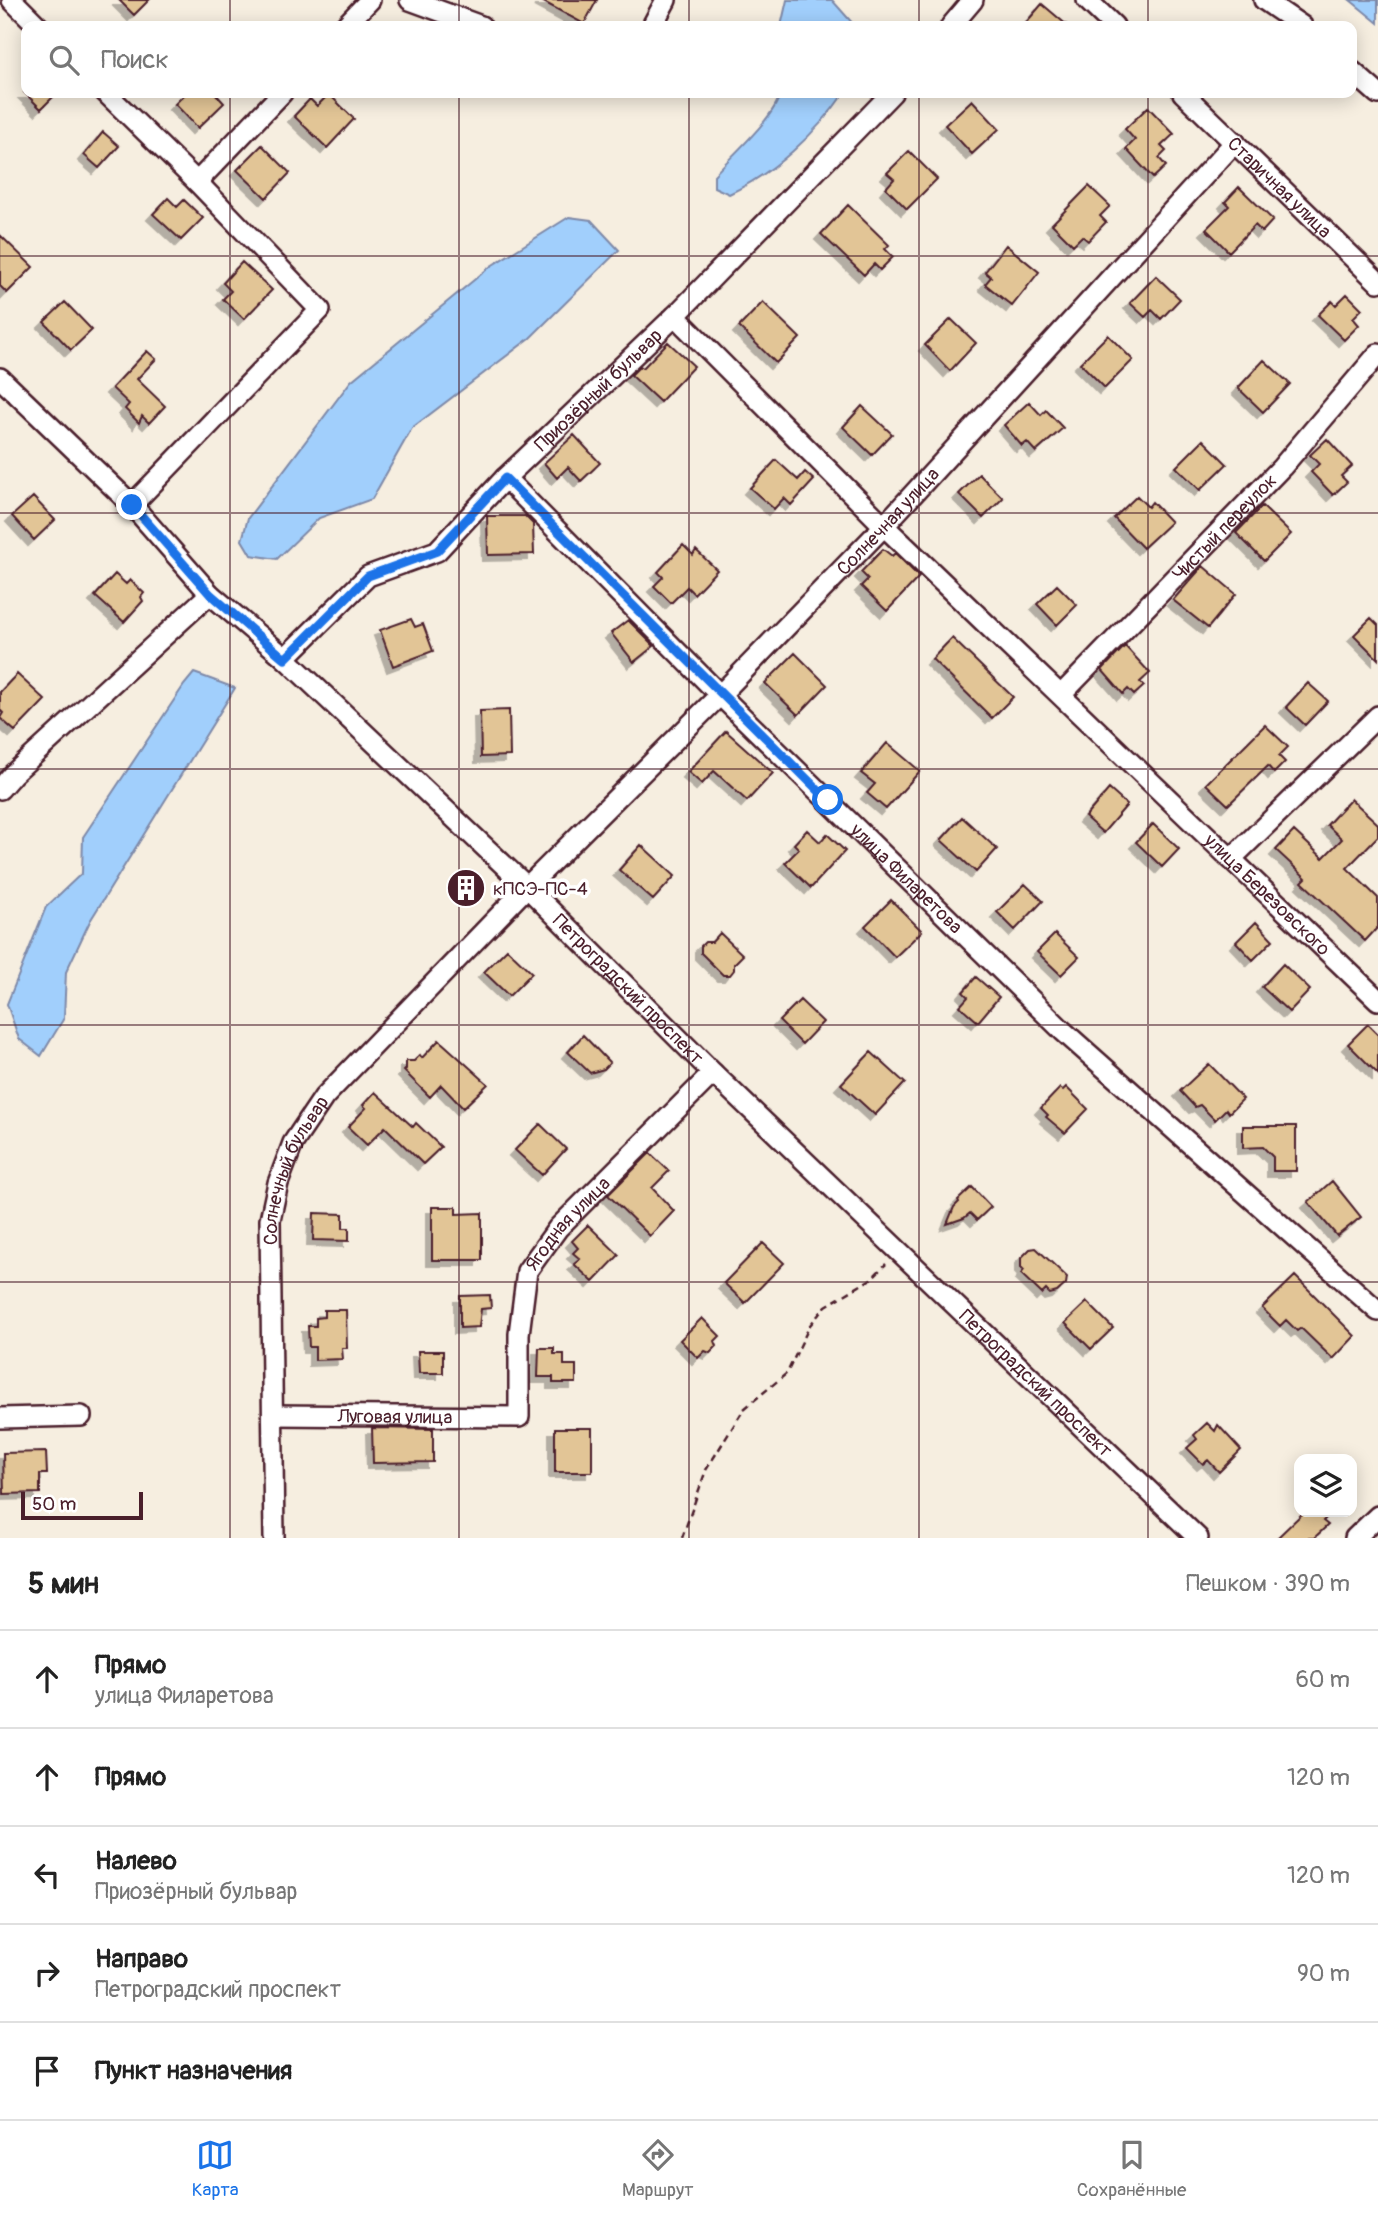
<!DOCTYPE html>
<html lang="ru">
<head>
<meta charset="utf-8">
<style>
  body { margin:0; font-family:Pangolin,sans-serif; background:#f2f2f2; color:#222 }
  .controls { position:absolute; right:21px; bottom:21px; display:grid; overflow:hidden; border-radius:14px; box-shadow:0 4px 18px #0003 }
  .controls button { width:63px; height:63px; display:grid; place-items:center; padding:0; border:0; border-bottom:2px solid #e0e0e0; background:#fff; color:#222; font:35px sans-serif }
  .scale { position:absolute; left:21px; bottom:18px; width:122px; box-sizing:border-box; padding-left:7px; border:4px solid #4a1f2b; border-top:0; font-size:19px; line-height:24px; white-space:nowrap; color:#4a1f2b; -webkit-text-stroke:5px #fff; paint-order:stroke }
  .stop { position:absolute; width:21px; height:21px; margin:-16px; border:5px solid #1a73e8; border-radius:50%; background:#fff }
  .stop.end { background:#1a73e8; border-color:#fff; box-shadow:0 2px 7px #0008 }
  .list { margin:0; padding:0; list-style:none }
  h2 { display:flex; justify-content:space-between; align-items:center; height:91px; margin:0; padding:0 28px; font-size:30px }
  h2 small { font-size:23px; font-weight:400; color:#767676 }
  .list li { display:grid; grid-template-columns:46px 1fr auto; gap:21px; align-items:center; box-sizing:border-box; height:98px; padding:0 28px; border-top:2px solid #e0e0e0 }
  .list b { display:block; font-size:26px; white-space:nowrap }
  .list p { margin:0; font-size:23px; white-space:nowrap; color:#767676 }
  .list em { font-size:23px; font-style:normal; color:#767676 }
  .icon { flex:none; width:38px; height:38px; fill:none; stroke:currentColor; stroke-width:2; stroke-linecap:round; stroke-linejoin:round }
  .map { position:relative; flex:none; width:1378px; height:1538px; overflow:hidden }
  .search { position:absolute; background:#fff; box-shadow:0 4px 18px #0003; left:21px; right:21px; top:21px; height:77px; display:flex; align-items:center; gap:18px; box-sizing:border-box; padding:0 24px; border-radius:14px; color:#767676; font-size:26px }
  .sheet { height:581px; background:#fff }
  nav { display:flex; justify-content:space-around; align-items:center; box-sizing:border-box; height:98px; border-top:2px solid #e0e0e0; background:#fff; font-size:19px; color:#767676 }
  nav a { display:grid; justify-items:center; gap:4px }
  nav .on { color:#1a73e8 }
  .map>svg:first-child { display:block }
  .water { fill:#a1cffc; stroke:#7e89a8; stroke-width:2 }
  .building { fill:#e2c596; stroke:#4a1f2b; stroke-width:2; filter:url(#shadow) }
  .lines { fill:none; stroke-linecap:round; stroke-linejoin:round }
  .minor-casing { stroke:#4a1f2b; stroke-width:24 }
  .path { stroke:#4a1f2b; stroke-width:2.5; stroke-dasharray:7 5; stroke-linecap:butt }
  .minor { stroke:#fff; stroke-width:19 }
  .route { stroke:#1a73e8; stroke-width:9 }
  .grid { fill:none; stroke:#4a1f2b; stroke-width:2; stroke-opacity:0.55 }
  .labels { text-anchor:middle; stroke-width:7; stroke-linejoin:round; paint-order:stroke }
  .street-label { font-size:19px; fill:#4a1f2b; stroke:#fff }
  .poi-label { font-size:19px; fill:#4a1f2b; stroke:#fff; text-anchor:start }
</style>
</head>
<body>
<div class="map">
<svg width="1378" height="1538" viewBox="0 0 1378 1538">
  <defs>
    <filter id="shadow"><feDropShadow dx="-6" dy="6" stdDeviation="0" flood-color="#0004"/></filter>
  </defs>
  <rect width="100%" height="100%" fill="#f6eee0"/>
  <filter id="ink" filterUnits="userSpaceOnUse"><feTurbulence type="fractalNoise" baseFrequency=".0143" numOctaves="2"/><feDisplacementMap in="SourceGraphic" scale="14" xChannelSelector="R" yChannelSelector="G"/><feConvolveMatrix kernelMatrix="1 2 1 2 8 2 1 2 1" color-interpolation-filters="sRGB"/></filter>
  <g filter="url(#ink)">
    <!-- water -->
    <path class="water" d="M787,0H832L855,26H781Z
      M1350,0H1378V23Z
      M780,93H844C816,134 774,173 729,194L714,187V175C731,156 776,117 780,93Z
      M569,217L591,220L619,250L530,338L412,428L372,499L319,518L277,559L251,555L242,540L248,518L351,381L491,266Z
      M194,673L235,688L90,921L66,972L64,1018L41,1056L19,1039L7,1004L46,907L82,873L83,837L184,685Z"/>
    <!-- building -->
    <path class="building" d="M119,0H149L134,15Z
      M540,0H597L584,24Z
      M1042,4L1068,26H1023Z
      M25,93H57L41,109Z
      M186,93H215L224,103L198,128L175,104Z
      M329,94L354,119L327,148L294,116L310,99L317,106Z
      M972,100L999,129L972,154L945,125Z
      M1148,107L1174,134L1161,146L1166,151L1159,158L1166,166L1153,178L1126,149L1135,140L1125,129Z
      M103,132L119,146L99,168L84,155Z
      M262,145L290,173L266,198L237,170Z
      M909,151L937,179L907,209L886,188L894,179L887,173Z
      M1089,186L1110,206L1100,216L1106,222L1088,241L1082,236L1073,245L1052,224Z
      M1239,187L1273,220L1262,232L1255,225L1229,252L1206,229L1229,206L1225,202Z
      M168,198L177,207L184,200L203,218L181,240L153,214Z
      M848,205L889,245L885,249L893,257L880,270L874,264L864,275L821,234Z
      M0,235L33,267L7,293L0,286Z
      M1006,245L1039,272L1012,306L985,284L991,277L985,272Z
      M242,262L272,290L244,319L223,299L231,291L223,283Z
      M1156,276L1180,299L1161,319L1152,310L1145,317L1130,303Z
      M1347,294L1362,309L1353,318L1359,325L1344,340L1318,315L1332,301L1336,305Z
      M65,302L92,330L71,350L44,322Z
      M763,302L800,338L776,363L739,327Z
      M951,319L976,343L950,371L925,345Z
      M1108,335L1133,360L1105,388L1080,363Z
      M668,342L694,366L660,402L631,375L640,366L643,368Z
      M147,351L156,359L137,379L165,406L149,423L142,416L139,423L125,409L129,404L112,388Z
      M1264,360L1290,384L1263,412L1238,388Z
      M1029,402L1041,415L1046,410L1063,428L1036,452L1027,442L1022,446L1004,425Z
      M862,406L892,434L872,455L843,427Z
      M574,435L600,463L581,481L568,467L557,478L544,463Z
      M1327,439L1352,466L1341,476L1347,482L1333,495L1311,472L1319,464L1310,455Z
      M1203,440L1227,464L1200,490L1176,467Z
      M776,460L798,480L805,472L814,480L791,505L784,498L774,509L750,488Z
      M979,474L1003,498L983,518L959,494Z
      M1137,496L1148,507L1152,502L1171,522L1143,548L1114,518Z
      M33,497L55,520L34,540L12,516Z
      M1262,506L1291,534L1264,561L1236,533Z
      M487,516H525L533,524L534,554L488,555Z
      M683,545L693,555L696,550L717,570L694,594L687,587L671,603L654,586L663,577L658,572Z
      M883,549L892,556L895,553L919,577L887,611L861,586L868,579L861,572Z
      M1203,566L1236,594L1208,628L1173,600Z
      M115,574L126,584L130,580L144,593L141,597L143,601L124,622L95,596Z
      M1057,585L1077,605L1057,625L1037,604Z
      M1371,618L1378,625V659L1354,635Z
      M411,619L415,627L423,624L433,651L393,666L380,630Z
      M628,620L654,646L634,662L611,633Z
      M952,638L1013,697L992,718L932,659Z
      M1125,646L1150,673L1140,682L1144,686L1134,695L1128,689L1123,694L1102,670Z
      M795,653L827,685L798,715L765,683Z
      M17,674L45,700L15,731L0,718L3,713L0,710V692Z
      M1308,683L1328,701L1305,725L1286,707Z
      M509,710L510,756L481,757L480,711Z
      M1265,725L1288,747L1279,756L1285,762L1274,773L1268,766L1228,805L1206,784Z
      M726,731L773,773L747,801L714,771L702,784L688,772Z
      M887,743L920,771L886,809L867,793L875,784L861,773Z
      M1109,789L1127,805L1103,833L1085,817Z
      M1351,799L1378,824V836L1347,868L1378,898V927L1365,941L1302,882L1306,878L1276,850L1294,831L1323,858L1342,839L1327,825Z
      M962,817L997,849L976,872L941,840Z
      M1153,824L1179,849L1162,867L1136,842Z
      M807,830L820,842L827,834L845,851L811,888L785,863L799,849L794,844Z
      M641,845L675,876L653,900L619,870Z
      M1025,884L1043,901L1015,930L997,912Z
      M891,900L922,931L895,957L865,926Z
      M1256,922L1273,940L1253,960L1236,942Z
      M720,933L743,955L734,964V970L730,975H723L701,953V946L705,942H712Z
      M1055,934L1079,957L1061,975L1037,952Z
      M507,949L532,973L509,996L484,972Z
      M1283,964L1310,990L1289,1012L1262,987Z
      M976,977L999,997L978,1022L960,1006L968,997L963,992Z
      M800,1000L823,1022L802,1044L779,1021Z
      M1368,1024L1378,1034V1074L1348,1044Z
      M583,1035L610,1063L604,1069L590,1073L568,1052Z
      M439,1040L488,1084L463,1108L441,1085L430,1097L404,1071L406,1069V1061H414L420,1055L422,1058Z
      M871,1052L905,1083L875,1115L841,1084Z
      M1209,1064L1243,1099L1229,1113L1226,1109L1215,1120L1200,1105L1195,1107L1180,1091Z
      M1066,1087L1088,1109L1065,1133L1046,1117L1048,1115L1041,1108L1060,1088L1063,1090Z
      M375,1092L413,1127L416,1123L441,1147L423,1164L385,1127L367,1145L348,1127L366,1108L363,1105Z
      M540,1124L566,1149L542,1175L515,1150Z
      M1243,1126H1296V1171H1273V1157L1263,1147L1243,1148Z
      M650,1153L669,1171L652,1188L674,1211L650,1236L608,1195Z
      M1332,1181L1361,1217L1337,1236L1308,1202Z
      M972,1187L991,1207L977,1220L970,1213L964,1218L947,1224L954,1207L959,1202L958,1200Z
      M432,1207H456V1214L482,1213V1260H432Z
      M314,1213L343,1214V1228H349V1241L313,1240Z
      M588,1225L619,1255L593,1282L574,1264L580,1259L573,1253L578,1248L572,1241Z
      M763,1243L784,1263L745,1303L724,1283Z
      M1036,1248L1067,1277L1066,1284L1057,1292L1050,1294L1046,1290L1042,1294L1021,1274L1024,1270L1021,1267V1258L1030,1249Z
      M1295,1276L1355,1336L1333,1359L1301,1328L1297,1331L1286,1320L1280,1326L1262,1308Z
      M490,1295L491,1308L481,1309L479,1327L460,1328V1296Z
      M1087,1302L1113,1328L1091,1349L1065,1323Z
      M324,1310H346L347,1348H342L343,1359L315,1360V1347H309L308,1326H316V1318L324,1317Z
      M702,1318L720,1336L715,1341L717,1346L710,1353L705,1351L698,1358L680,1340Z
      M539,1348H554V1354H564V1365H576V1383H553V1377H538Z
      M418,1351H443V1373H419Z
      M1207,1423L1215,1431L1218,1425L1241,1450L1219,1472L1208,1460L1203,1464L1187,1448L1197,1439L1194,1435Z
      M372,1428L433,1429V1462L373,1463Z
      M555,1428H592V1472H555Z
      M46,1452L47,1474H40V1493L4,1494L3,1453Z
      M1304,1512H1332L1323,1521L1328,1525L1314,1538H1277Z"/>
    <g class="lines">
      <!-- minor casing -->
      <g class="minor-casing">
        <g id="minor">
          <path d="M12,0L38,26"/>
          <path d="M410,0L481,26"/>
          <path d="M1087,0L1114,26"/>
          <path d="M1264,0L1302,26"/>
          <path d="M345,26L370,0"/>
          <path d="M652,26L666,0"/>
          <path d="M951,26L973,0"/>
          <path d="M1352,71L1378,94"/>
          <path d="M106,93L197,182L320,310L132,505"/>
          <path id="s1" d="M1183,93L1378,282"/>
          <path d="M197,182L282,93"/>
          <path id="s2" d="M675,316L884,526L1378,1000"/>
          <path id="s3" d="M0,378L132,505L210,594L285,658L527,887L713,1073L1198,1538"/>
          <path id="s4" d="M505,478L720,695L1063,1031L1378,1311"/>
          <path id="s5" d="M285,658L368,576L437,551L505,478L675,316L892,93"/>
          <path id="s6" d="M1062,694L1282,467L1378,354"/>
          <path d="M0,789L13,774L210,594"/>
          <path d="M1231,859L1378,716"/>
          <path id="s7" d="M273,1415L519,1417V1334L527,1271L558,1228L713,1073"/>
          <path d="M0,1418L81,1416"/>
          <path id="s8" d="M274,1538L270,1220L278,1183L293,1143L324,1097L527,887L720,695L884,526L1235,142"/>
          <path d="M1355,1538L1378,1516"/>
        </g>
      </g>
      <!-- path -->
      <path class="path" d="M682,1538L706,1470L744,1409L787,1373L810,1325L826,1306L871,1279L886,1264"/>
      <!-- minor -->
      <use href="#minor" class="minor"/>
    </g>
  </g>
  <g class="lines" filter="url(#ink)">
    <!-- route -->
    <path class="route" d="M132,505L210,594L285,659L368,576L437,551L505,478L828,800"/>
  </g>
  <!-- grid -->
  <path class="grid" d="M230,0V26M459,0V26M689,0V26M919,0V26M1148,0V26M230,93V1538M459,93V1538M689,93V1538M919,93V1538M1148,93V1538M0,256H1378M0,513H1378M0,769H1378M0,1025H1378M0,1282H1378"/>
  <!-- icons -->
  <defs>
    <g id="building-disc" transform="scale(2.0125)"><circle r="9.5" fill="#4a1f2b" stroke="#fff"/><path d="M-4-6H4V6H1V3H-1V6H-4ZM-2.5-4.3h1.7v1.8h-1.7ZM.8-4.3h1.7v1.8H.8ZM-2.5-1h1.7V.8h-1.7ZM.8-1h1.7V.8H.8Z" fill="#fff"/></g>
  </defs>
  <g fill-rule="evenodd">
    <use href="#building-disc" x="466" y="888"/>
  </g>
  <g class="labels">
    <!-- street labels -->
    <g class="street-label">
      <text dy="7" stroke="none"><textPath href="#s1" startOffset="135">Старичная улица</textPath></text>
      <text dy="7" stroke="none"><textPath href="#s5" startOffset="418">Приозёрный бульвар</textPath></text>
      <text dy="7" stroke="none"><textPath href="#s8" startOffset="1260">Солнечная улица</textPath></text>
      <text dy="7" stroke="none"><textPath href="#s6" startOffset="233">Чистый переулок</textPath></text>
      <text dy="7" stroke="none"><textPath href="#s4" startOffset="567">улица Филаретова</textPath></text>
      <text dy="7" stroke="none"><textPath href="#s2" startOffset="828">улица Березовского</textPath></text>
      <text dy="7" stroke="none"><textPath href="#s3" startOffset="877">Петроградский проспект</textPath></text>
      <text dy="7" stroke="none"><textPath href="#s8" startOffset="373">Солнечный бульвар</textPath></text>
      <text dy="7" stroke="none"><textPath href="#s7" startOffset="455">Ягодная улица</textPath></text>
      <text dy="7" stroke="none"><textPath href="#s3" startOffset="1444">Петроградский проспект</textPath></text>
      <text dy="7" stroke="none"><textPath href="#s7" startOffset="122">Луговая улица</textPath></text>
    </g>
    <!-- poi labels -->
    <g class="poi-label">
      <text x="493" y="895">кПСЭ-ПС-4</text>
    </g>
  </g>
</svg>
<div class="controls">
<button><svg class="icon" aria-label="layers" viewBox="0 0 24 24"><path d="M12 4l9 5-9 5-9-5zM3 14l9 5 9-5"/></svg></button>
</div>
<div class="scale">50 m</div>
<div class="stop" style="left:828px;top:800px"></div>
<div class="stop end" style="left:132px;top:505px"></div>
<div class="search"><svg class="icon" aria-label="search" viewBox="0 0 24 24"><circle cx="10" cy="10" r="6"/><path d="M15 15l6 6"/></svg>Поиск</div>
</div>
<section class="sheet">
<h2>5 мин<small>Пешком · 390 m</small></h2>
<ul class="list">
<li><svg class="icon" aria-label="ahead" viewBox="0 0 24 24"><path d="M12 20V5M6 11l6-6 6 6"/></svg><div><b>Прямо</b><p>улица Филаретова</p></div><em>60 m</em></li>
<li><svg class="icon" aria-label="ahead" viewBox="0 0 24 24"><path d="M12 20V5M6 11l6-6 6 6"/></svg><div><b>Прямо</b></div><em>120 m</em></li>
<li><svg class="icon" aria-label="left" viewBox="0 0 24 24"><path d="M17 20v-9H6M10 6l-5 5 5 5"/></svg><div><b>Налево</b><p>Приозёрный бульвар</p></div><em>120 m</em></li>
<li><svg class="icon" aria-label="right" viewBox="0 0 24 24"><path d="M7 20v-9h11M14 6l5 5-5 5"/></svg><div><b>Направо</b><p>Петроградский проспект</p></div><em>90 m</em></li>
<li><svg class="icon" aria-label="arrive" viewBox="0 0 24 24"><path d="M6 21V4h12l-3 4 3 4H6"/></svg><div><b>Пункт назначения</b></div></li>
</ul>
</section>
<nav>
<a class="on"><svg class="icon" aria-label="map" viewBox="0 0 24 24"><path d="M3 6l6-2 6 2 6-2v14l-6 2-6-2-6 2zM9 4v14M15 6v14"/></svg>Карта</a>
<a><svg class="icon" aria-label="directions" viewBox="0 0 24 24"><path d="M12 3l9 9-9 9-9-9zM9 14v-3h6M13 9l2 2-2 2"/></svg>Маршрут</a>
<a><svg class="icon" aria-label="saved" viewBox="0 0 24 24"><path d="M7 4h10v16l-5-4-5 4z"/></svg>Сохранённые</a>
</nav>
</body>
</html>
